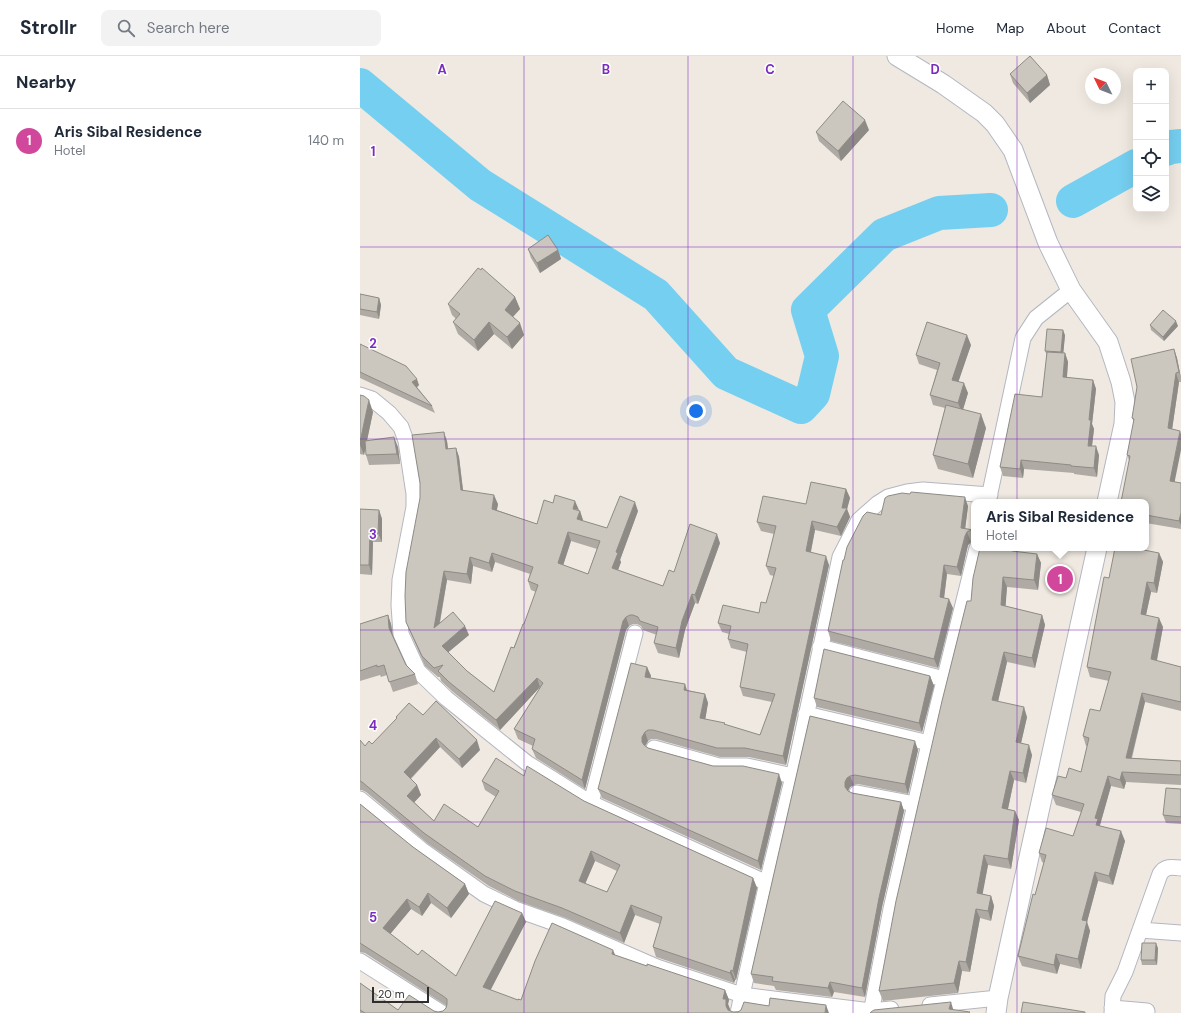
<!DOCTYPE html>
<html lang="en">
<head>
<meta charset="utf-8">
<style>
  body { margin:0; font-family:"DM Sans",sans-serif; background:#f2f2f3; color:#1f2937 }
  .controls { position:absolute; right:12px; top:12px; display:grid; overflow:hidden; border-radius:8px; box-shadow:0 4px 16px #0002 }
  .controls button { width:36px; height:36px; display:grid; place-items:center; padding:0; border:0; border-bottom:1px solid #e0e1e3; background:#fff; color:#1f2937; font:20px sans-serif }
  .compass { position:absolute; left:725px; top:12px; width:36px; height:36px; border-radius:50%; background:#fff; box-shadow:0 4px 16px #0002; rotate:313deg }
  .scale { position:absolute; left:12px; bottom:10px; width:57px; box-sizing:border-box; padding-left:4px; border:2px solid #2e2e2e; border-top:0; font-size:11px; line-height:14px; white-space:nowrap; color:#2e2e2e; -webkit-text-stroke:3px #fff; paint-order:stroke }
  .you { position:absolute; left:336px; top:355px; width:14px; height:14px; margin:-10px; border:3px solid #fff; border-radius:50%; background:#1a73e8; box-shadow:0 0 0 6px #1a73e833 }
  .badge { display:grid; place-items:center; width:26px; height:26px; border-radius:50%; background:#2563eb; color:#fff; font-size:13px; font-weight:700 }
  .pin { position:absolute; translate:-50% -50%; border:2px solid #fff; box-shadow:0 1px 4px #0006 }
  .popup { position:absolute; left:611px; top:443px; width:178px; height:52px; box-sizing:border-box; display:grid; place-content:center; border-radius:8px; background:#fff; filter:drop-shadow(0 1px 3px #0005); font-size:13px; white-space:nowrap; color:#747a83 }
  .popup b { font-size:15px; color:#1f2937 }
  .popup::after { content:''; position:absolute; left:50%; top:100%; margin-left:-8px; border:8px solid transparent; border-top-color:#fff }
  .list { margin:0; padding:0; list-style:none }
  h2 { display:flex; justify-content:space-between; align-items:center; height:52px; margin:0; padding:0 16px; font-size:17px }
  h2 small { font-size:13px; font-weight:400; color:#747a83 }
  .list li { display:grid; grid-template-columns:26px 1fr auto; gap:12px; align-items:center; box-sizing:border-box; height:64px; padding:0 16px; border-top:1px solid #e0e1e3 }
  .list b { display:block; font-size:15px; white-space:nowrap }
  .list p { margin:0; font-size:13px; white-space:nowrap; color:#747a83 }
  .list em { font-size:13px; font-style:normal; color:#747a83 }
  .icon { flex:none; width:22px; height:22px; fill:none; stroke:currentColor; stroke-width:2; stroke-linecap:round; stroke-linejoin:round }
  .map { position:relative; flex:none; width:821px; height:957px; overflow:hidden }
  header { display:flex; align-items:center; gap:24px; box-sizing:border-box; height:56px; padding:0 20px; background:#fff; border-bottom:1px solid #e0e1e3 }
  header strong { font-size:19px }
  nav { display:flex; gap:22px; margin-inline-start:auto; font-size:14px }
  .search { width:280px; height:36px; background:#f2f2f3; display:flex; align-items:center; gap:10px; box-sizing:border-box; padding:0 14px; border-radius:8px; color:#747a83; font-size:15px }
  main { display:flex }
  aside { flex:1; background:#fff }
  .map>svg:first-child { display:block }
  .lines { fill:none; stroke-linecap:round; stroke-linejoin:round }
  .river { stroke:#75cff0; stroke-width:34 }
  .minor-casing { stroke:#b4b7c1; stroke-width:17 }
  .tertiary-casing { stroke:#b4b7c1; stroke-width:21 }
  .minor { stroke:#fff; stroke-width:15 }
  .tertiary { stroke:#fff; stroke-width:19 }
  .wall { fill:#afaba4; fill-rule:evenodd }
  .shaded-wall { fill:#8e8b86 }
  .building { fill:#cbc7bf; stroke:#8e8b86; fill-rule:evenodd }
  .grid { fill:none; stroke:#7b2cbf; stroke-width:1; stroke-opacity:0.55 }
  .grid-label { font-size:13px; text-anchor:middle; font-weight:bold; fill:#7b2cbf; stroke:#fff; stroke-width:3; stroke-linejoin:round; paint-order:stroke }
</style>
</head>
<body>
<header>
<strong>Strollr</strong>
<div class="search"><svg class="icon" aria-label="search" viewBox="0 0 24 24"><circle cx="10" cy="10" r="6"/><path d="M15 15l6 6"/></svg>Search here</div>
<nav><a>Home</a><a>Map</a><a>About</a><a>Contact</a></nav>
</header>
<main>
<aside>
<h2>Nearby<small></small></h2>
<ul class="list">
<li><span class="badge" style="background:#d1479c">1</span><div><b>Aris Sibal Residence</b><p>Hotel</p></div><em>140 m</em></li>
</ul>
</aside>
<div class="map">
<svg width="821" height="957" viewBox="0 0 821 957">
  <rect width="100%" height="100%" fill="#efe9e1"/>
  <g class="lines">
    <!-- river -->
    <path class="river" d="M0,29L120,129L296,239L366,317L441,351L453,338L462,300L448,254L524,179L579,157L631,154
      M806,93L811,91L821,90
      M713,145L776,110"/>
    <!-- minor casing -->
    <g class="minor-casing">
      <path id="minor" d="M0,339L12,343L29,357L41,371L46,385L54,438V451L40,524L39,549L41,578L58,615L86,642L167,707L231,747L407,827
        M628,446L663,282L676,262L711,234
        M460,591L584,623
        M446,658L569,687
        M294,692L359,710H387L433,720
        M497,737L555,748
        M0,743L62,794L124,838L155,853L203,870L297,911L382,939L511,955L531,953
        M231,747L275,577
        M780,874L821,877
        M0,905L82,957
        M570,949L638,942
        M752,952L787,955
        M378,957L407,827L436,708L480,501L499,464L517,448L528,441L547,436L563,434L630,439
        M511,957L531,853L577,653L617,492
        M752,957L753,940L765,916L800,818C805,810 812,811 821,812"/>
    </g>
    <!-- tertiary casing -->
    <g class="tertiary-casing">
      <path id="tertiary" d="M537,0L583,28L624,57L635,68L653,94L688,187L711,234L748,286L761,326L765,346L764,368L747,446
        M636,957L638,942L737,492"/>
    </g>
    <!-- minor -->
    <use href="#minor" class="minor"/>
    <!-- tertiary -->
    <use href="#tertiary" class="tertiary"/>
  </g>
  <!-- wall -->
  <path class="wall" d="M650,18L687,19L690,29L670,47L653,27Z
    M509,74L481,105L459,85L456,76Z
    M168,193L198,194L201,203L180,217L171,202Z
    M0,238L19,242L21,249L19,263L0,259Z
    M155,241L160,253L153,261L164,279L152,293L134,278L118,295L98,278L93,266L96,263L92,259L88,248Z
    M790,269L818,270L804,285L791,274Z
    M705,279L703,297H705L708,306L707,322L733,324L736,333L732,368L734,373L732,390L739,399L737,421L714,418V417L664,413L663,422L643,420L640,411L682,341L687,299L685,295Z
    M0,288L59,329L57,331L72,350L75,357L0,322Z
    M611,289L598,325L608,337L603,353L626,372L613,422L578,413L573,399L585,352L573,349L570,339L577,314L559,308L556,299Z
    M814,293L817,302L821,321V326H819L812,373L815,426L821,427V473L786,467V446L767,399L774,366L772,362Z
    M0,339L13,356L7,384L38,391L40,408L9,409L6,399V390L4,399L0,398Z
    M87,385L88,393L96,392L99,401L103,434L138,448L137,454L177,468L219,455H220L223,465L247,472L278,455L260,504L261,506L258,514L303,530L314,516L360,487L338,548L335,547L325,574L319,602L298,597L294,587L297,579L283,574L281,570L277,568H273L269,570L266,574L225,733L176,702L172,693L173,690L158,683L154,673L180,632V631L140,674L92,635L81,625L80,621H78L65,610L50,576L46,566ZM211,485L237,493L228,518L203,509ZM135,506L170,518L168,525L171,534L176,536L164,568L134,636L107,615L88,596L109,579L80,567L87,524L111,528L113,510L132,516Z
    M486,433L490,442L487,453L490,461L481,480L455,474L451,496L469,509L426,709L389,701H360L296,683H291L288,685L285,690L288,692L353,710L422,727L401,814L242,742L238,733L287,611L291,620L290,622L327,634L345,638L348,647L345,663L400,679L412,646L383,640L380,631L387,596L371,592L368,583L369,578L362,576L358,567L399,557L406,547L414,520L410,519L406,510L414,478L401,475L397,466Z
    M550,438L608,450L605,473L614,474V484L611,486L608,489L601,520L587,518L584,542L593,552L578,612L471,585L468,575L484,504L521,459Z
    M0,453L19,454L22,463V486H13L12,519L0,518Z
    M657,492L656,496L677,498L681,507L678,534L647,531L645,550L682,559L685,569L675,612L647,606L638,646L667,661L661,687L672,699L666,727L654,724L648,753L655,755L659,764L651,813L628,809L622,838L631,840L634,850L631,865L620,862L610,916L602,915L598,937L523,945L519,935L611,545Z
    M799,497L803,506L797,537L791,536L786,559L803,571L797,605L821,611V655L785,646L772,702L821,705V729L766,726L764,733L751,730L740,769V770L765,785L753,829L738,825L727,866L730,875L721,913L700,908L697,918L662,910L658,900L684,807L682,806L679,797L713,780L721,756L696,749L692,739L706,722L721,716L727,690H726L723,680L740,655L749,625L730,621L727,611L749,522Z
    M28,559L31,568L33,579L46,609L55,618L58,628L33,636L27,619L21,621L20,619L0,625V568Z
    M570,620L574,630L562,676L457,651L454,642Z
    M63,659L120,694L102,712L80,691L51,723L57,729L61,739L54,746L74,765L118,771L136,741L125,734L122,725L164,720L224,745L393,822L397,832L376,924H375L374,927L296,901L293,891L300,868L275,859L264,887L206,862L158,845L129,830L67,787L6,736L2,734H0V684L5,690L12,688L37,663L36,661ZM235,805L257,815L247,836L225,828Z
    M450,660L558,694L548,738L498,728L494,729L490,731L488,735L492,737L541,746L544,755L522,851L505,941L474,936L472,941L416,934L414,930L394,927L391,918Z
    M821,733V768L806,767L803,759Z
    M0,748L53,791L105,828L109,838L91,862L71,847L62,860L51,853L30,878L58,899L96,920L162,857L166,866L130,934L158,944H161L255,899L287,910L365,934L369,944L368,948L370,954L373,956L409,950L469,957H0V927L38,954L74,955L78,956L83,955L86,952L87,950L5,897L0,896Z
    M798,892L797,909H782L781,904Z"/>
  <!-- shaded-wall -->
  <path class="shaded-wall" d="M687,19L690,29L670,47L667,37Z
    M505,64L509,74L481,105L478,95Z
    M198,194L201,203L180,217L177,207Z
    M155,241L160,253L149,265L145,254Z
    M19,242L21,249L19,263L17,256Z
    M816,265L818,270L804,285L803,281Z
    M129,266L134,278L118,295L114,284Z
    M160,267L164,279L152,293L147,281Z
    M703,274L705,279L703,301L701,296Z
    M607,279L611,289L596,333L592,324Z
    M814,293L817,302L821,323L819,316Z
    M705,297L708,306L706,330L703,321Z
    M816,317L819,326L811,381L808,372Z
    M57,323L59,329L55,333L52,326Z
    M733,324L736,333L732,368L734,373L731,398L728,390L729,364Z
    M604,327L608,337L602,357L598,347Z
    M9,344L13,356L4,399L0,389V386Z
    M621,358L626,372L613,422L608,408Z
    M820,375L821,378V394L813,434L810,425Z
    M84,376L87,385L89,402L86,393Z
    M34,381L38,391L40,408L37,398Z
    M736,390L739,399L737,421L734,412Z
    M96,392L99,401L104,443L101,434Z
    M661,404L664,413L663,422L660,413Z
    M486,433L490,442L487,453L490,461L481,480L477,471Z
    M134,439L138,448L135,462L132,453Z
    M605,441L608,450L604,482L601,472Z
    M215,445L219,454L213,453Z
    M275,446L278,455L260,504L261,506L255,522L252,512L256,496Z
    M19,454L22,463V486L18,477Z
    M220,455L223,464L221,473L217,463Z
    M821,457V469L819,465Z
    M452,465L455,474L449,504L446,495Z
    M208,476L211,485L201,516L198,507Z
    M607,476L611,486L608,489L601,520L597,511L605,480Z
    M10,477L13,486L12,519L9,509Z
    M357,478L360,487L338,548L335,539Z
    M652,492H657L655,505L652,495Z
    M132,497L135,506L132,516L129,507Z
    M799,497L803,506L797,537L794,527Z
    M677,498L681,507L678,534L674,524Z
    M466,500L469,509L426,709L423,700Z
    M110,501L113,510L111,528L107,518Z
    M584,509L587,518L583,550L580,541Z
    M84,515L87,524L77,581L74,572Z
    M643,521L647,531L645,559L641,549Z
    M787,526L791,536L784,568L781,558Z
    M332,538L335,547L325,574L319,602L316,592L322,565Z
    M589,543L593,552L578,612L574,603Z
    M28,559L31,568L33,582L29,572Z
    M682,559L685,569L675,612L672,602Z
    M266,561L269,570L266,574L225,733L222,724L263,565Z
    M799,562L803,571L795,613L791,603Z
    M105,570L109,579L85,599L82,590Z
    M644,596L647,606L636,654L632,644Z
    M287,611L291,620L288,630L285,621Z
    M570,620L574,630L562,676L559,667Z
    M177,622L180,631L140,674L136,664Z
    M325,628L328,637L324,634Z
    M782,637L785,646L769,711L766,702Z
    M345,638L348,647L344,671L340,662Z
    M664,651L667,661L659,696L656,686Z
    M285,676L288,685L285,690V695L282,686V681Z
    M76,682L80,691L47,726L44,716Z
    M117,684L120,694L102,712L99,703Z
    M555,685L558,694L548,738L545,728Z
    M669,689L672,699L666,727L663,717Z
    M650,715L654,724L646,762L642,752Z
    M762,716L766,726L764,733L760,724Z
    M419,718L422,727L401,814L398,805Z
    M490,720L494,729L490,731L488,735L485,731V726L487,722Z
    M748,720L751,730L740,769L741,773L736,769L735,762Z
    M57,729L61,739L51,750L47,740Z
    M541,746L544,755L522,851L505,941L502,932L519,842Z
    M655,755L659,764L651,813L648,803Z
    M761,775L765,785L753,829L749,820Z
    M231,795L235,805L222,835L219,825Z
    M624,799L628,809L621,847L617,837Z
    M735,816L738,825L727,866L730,875L721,913L718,903L722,864Z
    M393,822L397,832L376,924L373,915Z
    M105,828L109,838L91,862L87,852Z
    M68,837L71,847L62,860L59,851Z
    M631,840L634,850L631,865L628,855Z
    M47,843L51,853L27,882L23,872Z
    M271,849L275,859L264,887L260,877Z
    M616,853L620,862L610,916L606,906Z
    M162,857L166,866L127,941L123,931Z
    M796,887L798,892L797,909L795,904Z
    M253,894L257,903L252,898Z
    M696,898L700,908L697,918L694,909Z
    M599,905L602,915L598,937L594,927Z
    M371,914L375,924L374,927L370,917Z
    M470,926L474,936L472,941L468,932Z
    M365,934L369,944L368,948L370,953L369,957L363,943Z
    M591,946L594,956L589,953Z
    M466,949L469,957H465Z"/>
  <!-- building -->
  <path class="building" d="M670,0L687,19L667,37L650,18Z
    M483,45L505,64L478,95L456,76Z
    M188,179L198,194L177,207L168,193Z
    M118,212L121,214L122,212L155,241L145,254L160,267L147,281L129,266L114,284L93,266L100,258L88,248Z
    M0,238L19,242L17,256L0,253Z
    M803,254L816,265L803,281L790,269Z
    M567,266L607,279L592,324L604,327L598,347L570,339L580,307L556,299Z
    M687,273L703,274L701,296L685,295Z
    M0,288L46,310L57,323L52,326L72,350L0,316Z
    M814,293L819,316L816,317L808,372L820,375L810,425L821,427V457L819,465L786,459V446H761L770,400L767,399L774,363L772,362L777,331L771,303Z
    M687,296L705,297L703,321L733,324L729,364H731L728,390H736L734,412L711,410V409L661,404L660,413L640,411L655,338L682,341Z
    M0,339L4,340L9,344L0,386Z
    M586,349L621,358L608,408L573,399Z
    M84,376L86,393L96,392L101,434L134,439L132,453L177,468L184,444L193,447L195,439L215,445L213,453L220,455L217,463L247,472L260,440L275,446L256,496L258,497L252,512L303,530L309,514L314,516L330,468L357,478L335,539L332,538L322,565L316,592L294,587L298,571L280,565L278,561L273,559H270L266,561L263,565L222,724L172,693L175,683L154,673L183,627L177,622L136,664L89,626L78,615L83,609L74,612L62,600L46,566L45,540L46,516L60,442V427L52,379ZM208,476L240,485L228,518L198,507ZM132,497L173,511L168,525L178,529L164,568H163L154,592L151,591L134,636L107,615L82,590L105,570L93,556L74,572L84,515L107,518L110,501L129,507Z
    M34,381L37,398L6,399L5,385Z
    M451,426L486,433L482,452H487L477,471L452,465L446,495L466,500L423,700L385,692H357L293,674H288L285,676L282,681V686L284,689L288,692L353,710H383L419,718L398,805L238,733L271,607L287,611L285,621L325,628L324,634L345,638L340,662L365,667L364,668L400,679L415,638L380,631L388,588L368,583L371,570L358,567L363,549L399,557L401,546L406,547L416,512L406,510L416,470L397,466L403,440L446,448Z
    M551,436L605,441L601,472L614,474H611L607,476L605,480L597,511L584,509L580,541L589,543L574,603L468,575L483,504H484L487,491L503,460L507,456L521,459L525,442L528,440L542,437L550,438Z
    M0,453L19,454L18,477H10L9,509H0Z
    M620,492H652V495L677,498L674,524L643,521L641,549L682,559L672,602L644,596L632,644L664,651L656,686L669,689L663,717L650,715L642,752L655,755L648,803L624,799L617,837L631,840L628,855L616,853L606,906L599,905L594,927L519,935L536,845L582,645L607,545H611L613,522Z
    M755,492H774L799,497L794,527L787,526L781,558L799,562L791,603L821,611V646L782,637L766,702L821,705V719L762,716L760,724L748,720L735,762L738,763L736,769L761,775L749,820L735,816L722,864L727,865L718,903L696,898L694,909L658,900L673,838L675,839L686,799L679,797L686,772L713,780L724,748L692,739L698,720L706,722L709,712L721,716L729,682L723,680L730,653L740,655L751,616L727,611L744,521L749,522Z
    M28,559L29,572L46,609L55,618L29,626L24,609L17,611V609L0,615V568Z
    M464,593L570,620L559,667L454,642Z
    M76,645L117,684L99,703L76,682L44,716L57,729L47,740L74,765L84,748L118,771L139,735L122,725L136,702L164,720L167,710L224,745L393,822L373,915L371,914L370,917L293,891L302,861L271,849L260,877L202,852L155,835L125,820L64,777L2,726L0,725V684L5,690L9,685L12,688L37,662L36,661L49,647L63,659ZM231,795L260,809L247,836L219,825Z
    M450,660L555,685L545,728L495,719L490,720L487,722L485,726V731L488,735L492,737L541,746L519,842L502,932L470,926L468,932L412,925L413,921L391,918Z
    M806,732L821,733V761L803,759Z
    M0,748L53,791L105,828L87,852L68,837L59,851L47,843L23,872L58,899L62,894L96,920L135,845L162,857L123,931L158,944V943L161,944L175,905L192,867L253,894L252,898L287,910V908L365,934L363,943H366V950L368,954L373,956H378L381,954L384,946L409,950L410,942L466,949L465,957H5L0,954V927L38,954L49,939L74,955L78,956L83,955L86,952L87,948V943L83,940L0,887Z
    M782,887H796L795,904H781Z
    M591,946L589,953L610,956L609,957H510L511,956L514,954Z
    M663,946L725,956V957H661Z"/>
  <!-- grid -->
  <path class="grid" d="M164,0V957M328,0V957M493,0V957M657,0V957M0,191H821M0,383H821M0,574H821M0,766H821"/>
  <g class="grid-label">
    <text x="82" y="18">A</text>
    <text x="246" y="18">B</text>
    <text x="410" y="18">C</text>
    <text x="575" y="18">D</text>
    <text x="13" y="100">1</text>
    <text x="13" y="292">2</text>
    <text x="13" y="483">3</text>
    <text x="13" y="674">4</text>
    <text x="13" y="866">5</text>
  </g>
</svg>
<div class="controls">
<button>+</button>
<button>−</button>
<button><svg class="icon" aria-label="locate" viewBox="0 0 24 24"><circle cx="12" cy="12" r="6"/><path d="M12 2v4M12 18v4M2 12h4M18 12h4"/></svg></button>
<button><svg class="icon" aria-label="layers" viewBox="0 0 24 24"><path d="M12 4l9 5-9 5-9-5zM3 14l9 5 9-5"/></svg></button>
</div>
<svg class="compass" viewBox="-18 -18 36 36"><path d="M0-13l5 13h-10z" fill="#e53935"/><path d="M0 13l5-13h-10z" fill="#747a83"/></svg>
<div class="scale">20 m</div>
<div class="you"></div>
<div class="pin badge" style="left:700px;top:523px;background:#d1479c">1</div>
<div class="popup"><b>Aris Sibal Residence</b>Hotel</div>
</div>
</main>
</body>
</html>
